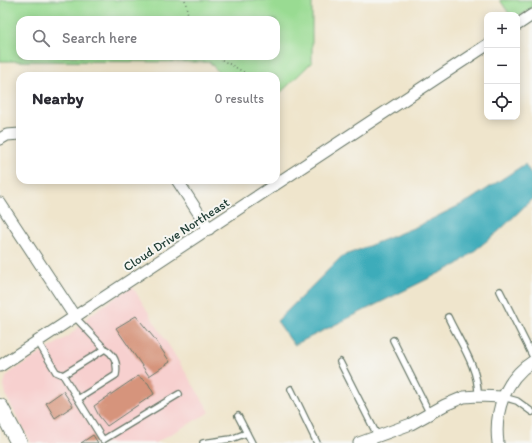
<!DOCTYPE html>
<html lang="en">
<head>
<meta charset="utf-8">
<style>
  body { margin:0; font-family:Itim,sans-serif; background:#f2f2f3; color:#2b2b33 }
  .controls { position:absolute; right:12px; top:12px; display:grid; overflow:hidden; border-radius:8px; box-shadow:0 2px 10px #0003 }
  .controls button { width:36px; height:36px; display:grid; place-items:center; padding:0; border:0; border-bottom:1px solid #e1e1e2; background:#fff; color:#2b2b33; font:20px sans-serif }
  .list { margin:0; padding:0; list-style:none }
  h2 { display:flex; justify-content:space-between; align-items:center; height:52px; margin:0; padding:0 16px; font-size:17px }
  h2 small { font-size:13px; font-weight:400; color:#7c7c81 }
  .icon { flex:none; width:22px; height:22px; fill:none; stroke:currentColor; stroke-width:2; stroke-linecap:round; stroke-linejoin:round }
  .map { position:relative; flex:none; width:532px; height:443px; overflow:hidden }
  .search { position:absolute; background:#fff; box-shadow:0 2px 10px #0003; left:16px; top:16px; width:264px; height:44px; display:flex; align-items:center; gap:10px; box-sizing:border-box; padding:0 14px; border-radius:12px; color:#7c7c81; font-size:15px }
  .panel { position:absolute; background:#fff; box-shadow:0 2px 10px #0003; left:16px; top:72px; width:264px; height:112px; border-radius:12px }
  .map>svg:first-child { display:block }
  .built { fill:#f7d0cf }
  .green { fill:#99db92; stroke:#5c8c63; fill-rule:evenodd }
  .water { fill:#3dacba; stroke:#2e7477 }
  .building { fill:#d6947b }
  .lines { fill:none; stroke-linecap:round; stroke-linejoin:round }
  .lane-casing { stroke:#687869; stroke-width:8 }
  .street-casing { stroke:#687869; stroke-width:13 }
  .secondary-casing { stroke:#687869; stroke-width:18 }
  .path { stroke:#687869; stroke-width:1.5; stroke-dasharray:1 3; stroke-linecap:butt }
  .lane { stroke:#fff; stroke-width:5.5 }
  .street { stroke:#fff; stroke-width:11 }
  .secondary { stroke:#fff; stroke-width:16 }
  .labels { text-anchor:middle; stroke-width:4; stroke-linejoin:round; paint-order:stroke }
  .street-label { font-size:13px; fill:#1f3d34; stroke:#f6f6f2 }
</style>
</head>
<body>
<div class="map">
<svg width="532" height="443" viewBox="0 0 532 443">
  <rect width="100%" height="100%" fill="#f6f6f2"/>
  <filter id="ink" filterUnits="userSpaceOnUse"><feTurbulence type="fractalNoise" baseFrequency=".025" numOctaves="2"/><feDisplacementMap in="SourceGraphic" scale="8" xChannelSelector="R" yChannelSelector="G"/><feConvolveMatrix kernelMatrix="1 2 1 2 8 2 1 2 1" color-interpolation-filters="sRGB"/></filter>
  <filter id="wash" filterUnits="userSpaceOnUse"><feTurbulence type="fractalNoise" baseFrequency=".012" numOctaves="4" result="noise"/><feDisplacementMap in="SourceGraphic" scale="16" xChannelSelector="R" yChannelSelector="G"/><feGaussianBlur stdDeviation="0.9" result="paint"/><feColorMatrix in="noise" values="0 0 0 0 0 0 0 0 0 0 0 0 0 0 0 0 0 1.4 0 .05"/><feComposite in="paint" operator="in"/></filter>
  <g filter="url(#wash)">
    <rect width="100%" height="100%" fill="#efe5cc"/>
    <!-- built -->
    <path class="built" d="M132,286L210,412L155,443H31L7,398L4,386L6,377L11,372L70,335L90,315Z"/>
    <!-- green -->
    <path class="green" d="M0,0H312V62L276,97V76H221L210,62L0,61ZM20,20H276V56H20Z
      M500,0H532V8L517,18V15H510Z"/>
    <!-- water -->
    <path class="water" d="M525,164L532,175V199L499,231L458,264L294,345L277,321L341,257L418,226L470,200Z"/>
    <g id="blocks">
      <!-- building -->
      <path class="building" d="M136,316L154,338L170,362L149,376L116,328Z
        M138,376L148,383L154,394L107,426L99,416L94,406Z
        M63,391L73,406L55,418L46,403Z
        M93,435L98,443H81Z"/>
    </g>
  </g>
  <g filter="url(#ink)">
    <use href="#blocks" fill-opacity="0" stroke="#687869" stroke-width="1"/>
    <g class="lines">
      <!-- lane casing -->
      <g class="lane-casing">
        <path id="lane" d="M500,291L532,355
          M448,317C459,341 479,368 478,396
          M393,340L430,414
          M38,342L56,372L63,375L105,349L75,317
          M340,362L377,435
          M63,375L103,440L179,394
          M291,389L317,443
          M503,397L517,401L532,412
          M78,399L116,375C118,364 115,355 105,349
          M238,416L252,443
          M203,443L231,439L247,433"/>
      </g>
      <!-- street casing -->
      <g class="street-casing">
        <path id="street" d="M517,25L532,15
          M0,139L7,135L20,134
          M177,180L209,229
          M0,203L75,317
          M0,366L487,45
          M359,443L411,424L445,405L464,397L478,396L503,397
          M498,443C494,412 505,379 532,362"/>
      </g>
      <!-- secondary casing -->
      <g class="secondary-casing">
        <path id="secondary" d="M0,407L19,443"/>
      </g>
      <!-- path -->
      <path class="path" d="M185,0L189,20
        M215,56L251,76"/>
      <!-- lane -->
      <use href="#lane" class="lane"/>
      <!-- street -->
      <use href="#street" class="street"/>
      <!-- secondary -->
      <use href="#secondary" class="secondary"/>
    </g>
  </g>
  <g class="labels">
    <!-- street labels -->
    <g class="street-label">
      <text transform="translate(176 234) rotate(-33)" y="5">Cloud Drive Northeast</text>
    </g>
  </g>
</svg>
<div class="controls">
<button>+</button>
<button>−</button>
<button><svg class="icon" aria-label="locate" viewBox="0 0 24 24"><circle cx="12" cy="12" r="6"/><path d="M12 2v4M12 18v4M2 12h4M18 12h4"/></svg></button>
</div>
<div class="search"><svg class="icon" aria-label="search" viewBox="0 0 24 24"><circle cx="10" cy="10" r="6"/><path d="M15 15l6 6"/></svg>Search here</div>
<section class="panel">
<h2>Nearby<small>0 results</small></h2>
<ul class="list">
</ul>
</section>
</div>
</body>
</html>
